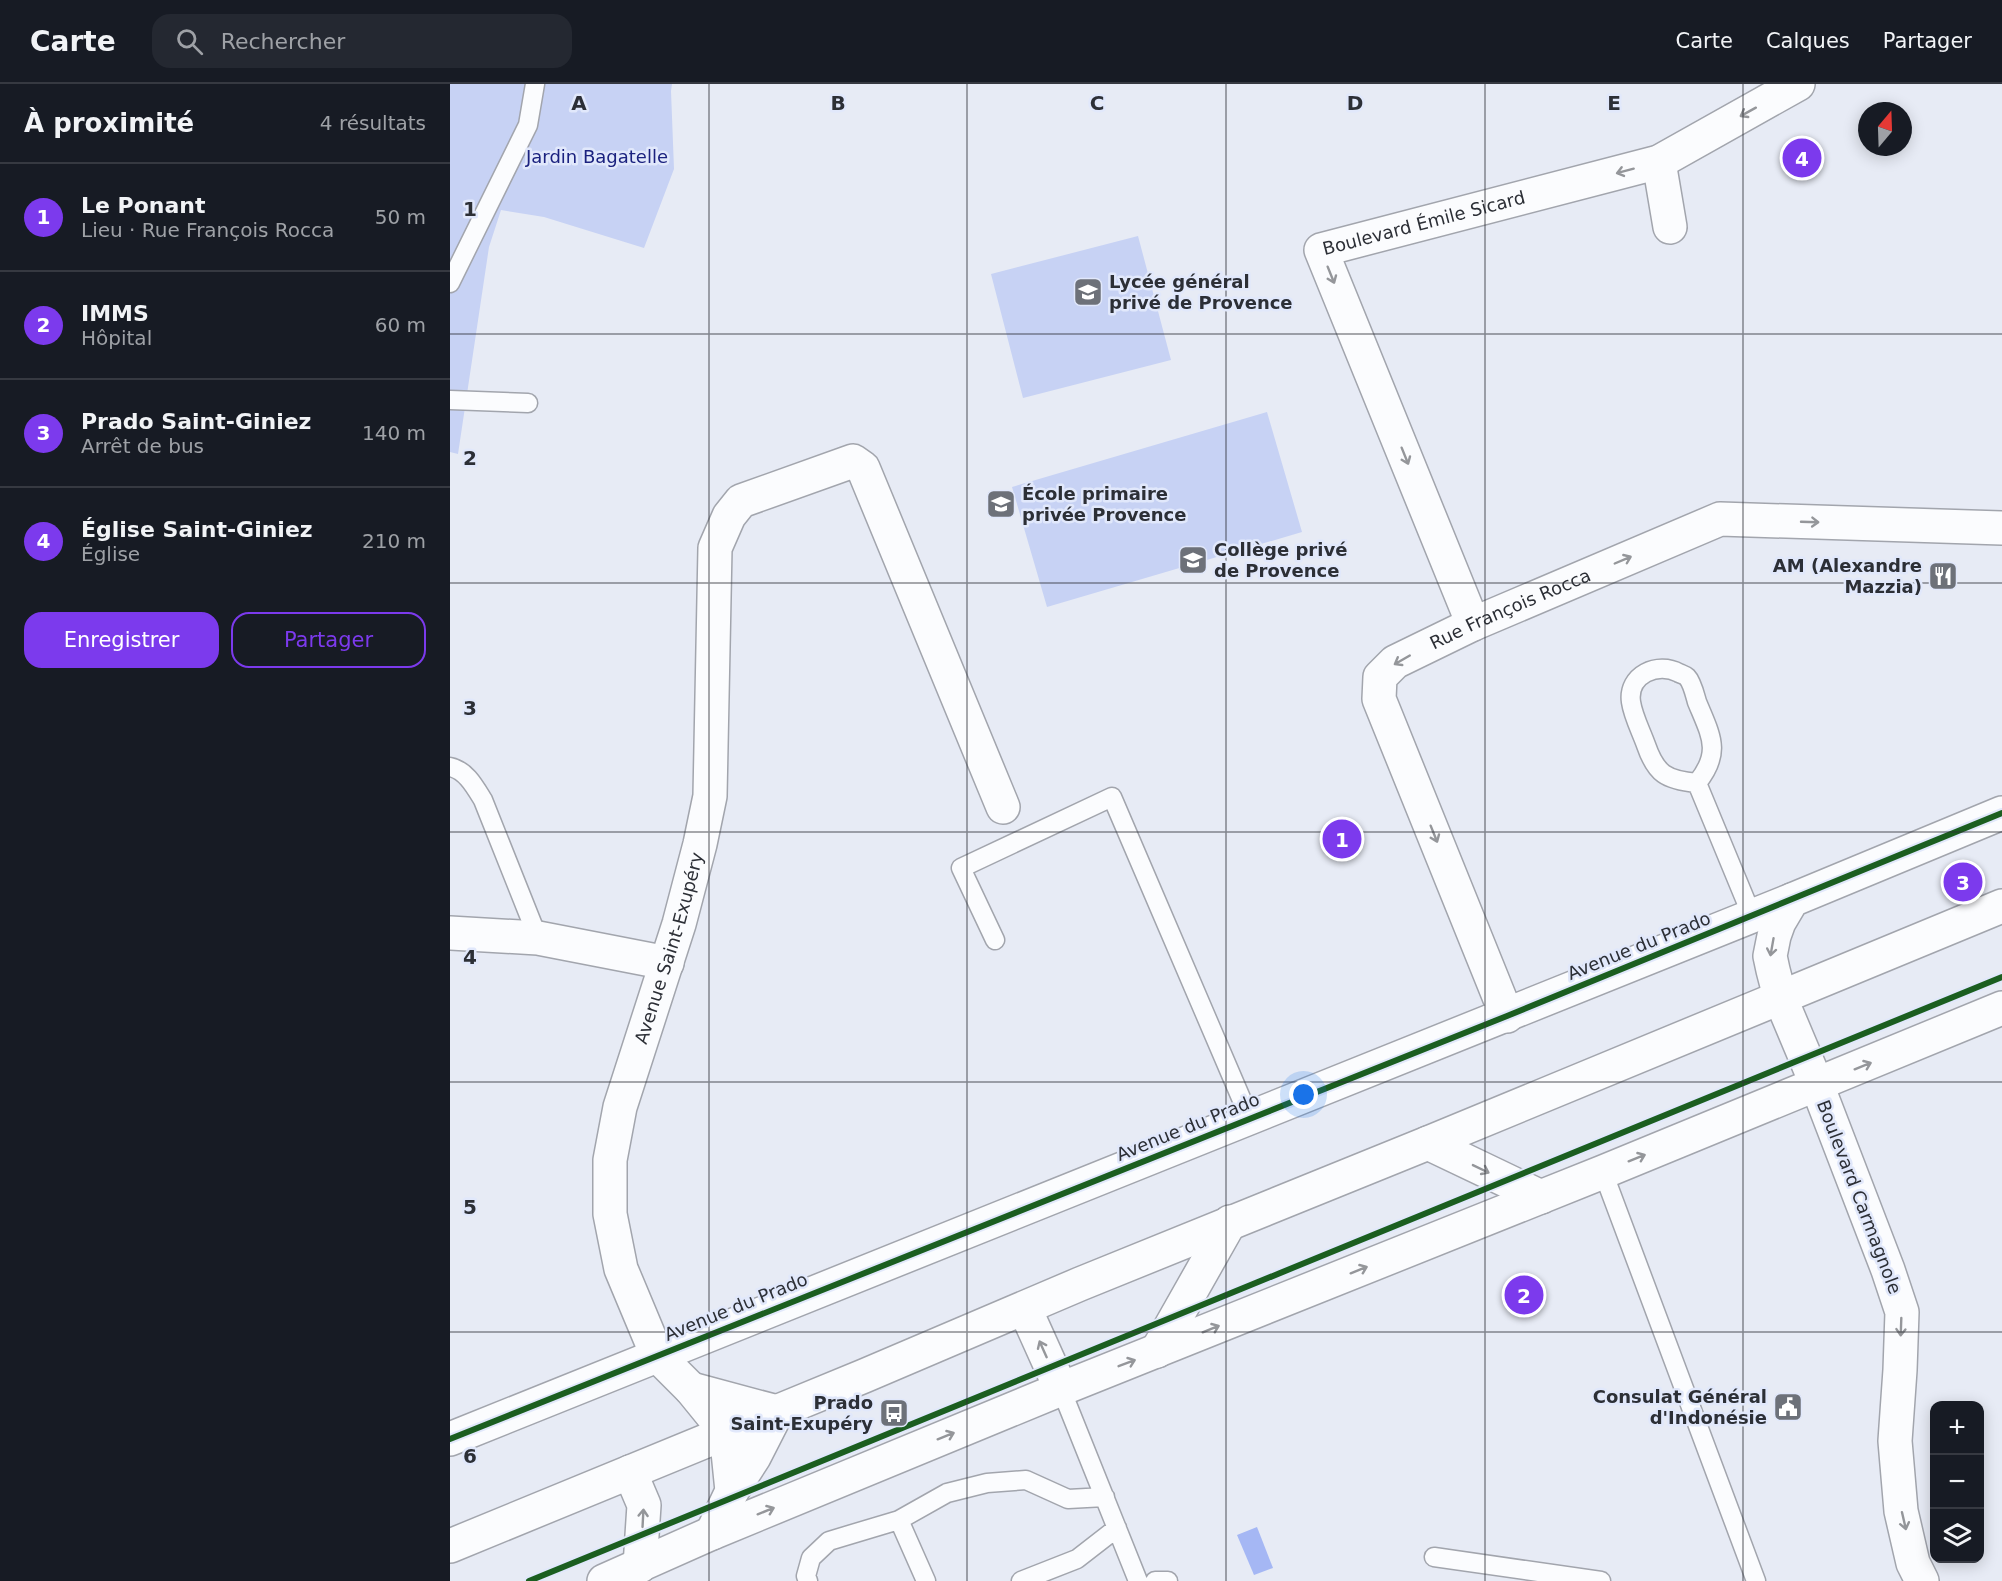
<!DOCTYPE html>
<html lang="fr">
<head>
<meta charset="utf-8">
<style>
  body { margin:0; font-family:"DejaVu Sans",sans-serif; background:#242831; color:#f1f3f6 }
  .controls { position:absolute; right:18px; bottom:18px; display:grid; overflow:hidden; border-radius:12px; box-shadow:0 3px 15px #0003 }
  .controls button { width:54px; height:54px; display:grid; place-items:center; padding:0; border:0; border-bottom:2px solid #363941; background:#171b24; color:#f1f3f6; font:30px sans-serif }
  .compass { position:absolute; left:1408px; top:18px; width:54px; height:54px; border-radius:50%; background:#171b24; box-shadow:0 3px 15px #0003; rotate:19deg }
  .you { position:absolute; left:854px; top:1011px; width:21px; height:21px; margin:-15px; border:4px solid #fff; border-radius:50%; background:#1a73e8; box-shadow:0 0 0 9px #1a73e833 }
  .badge { display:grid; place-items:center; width:39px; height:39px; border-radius:50%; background:#7c3aed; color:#fff; font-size:20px; font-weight:700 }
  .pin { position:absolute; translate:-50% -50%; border:3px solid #fff; box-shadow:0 2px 6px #0006 }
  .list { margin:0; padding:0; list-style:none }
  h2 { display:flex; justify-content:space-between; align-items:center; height:78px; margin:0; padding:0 24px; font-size:26px }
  h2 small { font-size:20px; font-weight:400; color:#9ea1a6 }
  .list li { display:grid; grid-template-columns:39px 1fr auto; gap:18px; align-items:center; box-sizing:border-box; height:108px; padding:0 24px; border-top:2px solid #363941 }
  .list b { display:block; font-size:22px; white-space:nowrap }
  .list p { margin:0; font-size:20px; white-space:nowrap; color:#9ea1a6 }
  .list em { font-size:20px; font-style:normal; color:#9ea1a6 }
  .actions { display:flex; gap:12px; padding:18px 24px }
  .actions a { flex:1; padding:14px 0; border:2px solid #7c3aed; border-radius:18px; text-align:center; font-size:21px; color:#7c3aed }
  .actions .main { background:#7c3aed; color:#fff }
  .icon { flex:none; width:33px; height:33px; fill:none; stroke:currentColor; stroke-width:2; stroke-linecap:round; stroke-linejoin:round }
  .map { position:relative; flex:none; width:1552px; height:1497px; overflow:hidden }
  header { display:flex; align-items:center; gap:36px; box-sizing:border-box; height:84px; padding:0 30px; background:#171b24; border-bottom:2px solid #363941 }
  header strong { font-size:28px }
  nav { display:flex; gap:33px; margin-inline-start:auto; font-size:21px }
  .search { width:420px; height:54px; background:#242831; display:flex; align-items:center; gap:15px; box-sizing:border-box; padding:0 21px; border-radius:18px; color:#9ea1a6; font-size:22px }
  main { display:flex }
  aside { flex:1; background:#171b24 }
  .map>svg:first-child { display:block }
  .green { fill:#c7d2f4 }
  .water { fill:#a5b7f4 }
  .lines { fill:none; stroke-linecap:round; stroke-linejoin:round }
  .service-casing { stroke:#a2a5ad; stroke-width:21 }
  .minor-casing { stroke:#a2a5ad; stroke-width:36 }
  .tertiary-casing { stroke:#a2a5ad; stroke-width:36 }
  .secondary-casing { stroke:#a2a5ad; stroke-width:36 }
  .service { stroke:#fbfcfe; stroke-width:18 }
  .minor { stroke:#fbfcfe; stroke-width:33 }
  .tertiary { stroke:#fbfcfe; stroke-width:33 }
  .secondary { stroke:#fbfcfe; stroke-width:33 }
  .cycleway-casing { stroke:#e1e8fb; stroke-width:10 }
  .cycleway { stroke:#1b5e20; stroke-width:6 }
  .oneway { stroke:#94969a }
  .grid { fill:none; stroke:#2c2f36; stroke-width:1.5; stroke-opacity:0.55 }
  .labels { text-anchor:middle; stroke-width:5; stroke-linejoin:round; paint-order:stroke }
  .park-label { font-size:18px; fill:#1b227f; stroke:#e1e8fb }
  .street-label { font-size:18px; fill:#2c2f36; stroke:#e1e8fb }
  .poi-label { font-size:18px; font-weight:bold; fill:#2c2f36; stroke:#e1e8fb; text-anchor:start }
  .grid-label { font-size:20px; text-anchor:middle; font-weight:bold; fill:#2c2f36; stroke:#e1e8fb; stroke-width:5; stroke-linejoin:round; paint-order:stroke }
</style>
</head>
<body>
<header>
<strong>Carte</strong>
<div class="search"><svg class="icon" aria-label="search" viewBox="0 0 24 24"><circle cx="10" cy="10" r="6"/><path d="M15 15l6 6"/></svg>Rechercher</div>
<nav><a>Carte</a><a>Calques</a><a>Partager</a></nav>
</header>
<main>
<aside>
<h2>À proximité<small>4 résultats</small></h2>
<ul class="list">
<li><span class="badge">1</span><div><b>Le Ponant</b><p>Lieu · Rue François Rocca</p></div><em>50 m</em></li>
<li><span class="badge">2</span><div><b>IMMS</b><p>Hôpital</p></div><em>60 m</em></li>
<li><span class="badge">3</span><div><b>Prado Saint-Giniez</b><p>Arrêt de bus</p></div><em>140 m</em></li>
<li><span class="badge">4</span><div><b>Église Saint-Giniez</b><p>Église</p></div><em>210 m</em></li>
</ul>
<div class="actions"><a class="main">Enregistrer</a><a>Partager</a></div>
</aside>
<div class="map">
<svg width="1552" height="1497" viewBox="0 0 1552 1497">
  <rect width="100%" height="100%" fill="#e7ebf5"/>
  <!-- green -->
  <path class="green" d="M0,0H222L221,7L224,85L194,164L94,133L51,126L39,163L8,370L0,368Z
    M688,152L721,276L573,314L541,190Z
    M817,328L852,448L597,523L562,403Z"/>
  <!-- water -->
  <path class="water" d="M807,1443L823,1484L804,1491L787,1451Z"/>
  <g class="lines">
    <!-- service casing -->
    <g class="service-casing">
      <path id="service" d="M0,199L78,41L85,0
        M0,316L78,319
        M0,683C16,686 25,703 33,716L88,854
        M1247,699C1216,696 1206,690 1196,661C1191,647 1183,632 1181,618C1177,591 1208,577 1229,589C1231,590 1235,591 1237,593C1242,598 1245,611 1247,618C1261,652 1272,668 1247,699L1302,832
        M545,856L511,784L662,713L800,1035
        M1153,1088L1306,1497
        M611,1305L688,1497
        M449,1436L476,1497
        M984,1473L1151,1497
        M358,1497L356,1492L361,1474L379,1457L449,1436L497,1409L537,1399L576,1396L618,1415L655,1413
        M571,1497L627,1475L667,1444
        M705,1497H718"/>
    </g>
    <!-- minor casing -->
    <g class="minor-casing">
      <g id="minor">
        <path d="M1209,78L1220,143"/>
        <path id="s1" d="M1023,540L871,166L1209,78L1348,0"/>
        <path d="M0,849L88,854L217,879"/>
        <path id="s2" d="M1057,932L929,615L930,593L945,578L1023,540L1270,435L1552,444"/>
        <path d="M978,1059L1091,1113"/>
        <path d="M575,1225L611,1305"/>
        <path d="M707,1267L780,1138"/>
        <path d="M241,1305L327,1328L304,1373L282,1407"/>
        <path d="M0,1355L1342,816"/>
        <path d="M180,1388L194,1421L190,1482"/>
        <path id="s3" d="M262,1449L282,1407L276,1348L241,1305L207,1271L171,1185L160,1130V1076L170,1023L229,840L250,760L260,712L265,464L279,432L291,417L403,377L413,384L553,723"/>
        <path d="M154,1497L262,1449L611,1305L1153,1088L1552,924"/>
      </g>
    </g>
    <!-- tertiary casing -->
    <g class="tertiary-casing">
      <path id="tertiary" d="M1472,1497L1463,1479L1451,1427L1445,1357L1450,1286L1452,1228L1438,1186L1367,1001L1330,913L1323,886L1320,872L1324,852L1329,838L1342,816L1552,729"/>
    </g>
    <!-- secondary casing -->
    <g class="secondary-casing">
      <path id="secondary" d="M0,1462L414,1292L630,1200L978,1059L1552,822"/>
    </g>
    <!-- service -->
    <use href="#service" class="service"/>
    <!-- minor -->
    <use href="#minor" class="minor"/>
    <!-- tertiary -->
    <use href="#tertiary" class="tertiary"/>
    <!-- secondary -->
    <use href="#secondary" class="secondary"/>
    <!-- cycleway casing -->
    <g class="cycleway-casing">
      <path id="cycleway" d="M0,1355L1057,932L1552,729
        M79,1497L1552,893"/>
    </g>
    <!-- cycleway -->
    <use href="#cycleway" class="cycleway"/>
  </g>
  <!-- one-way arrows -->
  <defs><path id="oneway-shaft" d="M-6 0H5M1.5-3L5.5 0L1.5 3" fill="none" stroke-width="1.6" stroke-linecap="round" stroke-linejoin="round" transform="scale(1.5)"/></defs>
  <g class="oneway">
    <use href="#oneway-shaft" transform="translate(1298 28) rotate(151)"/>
    <use href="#oneway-shaft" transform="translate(1175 87) rotate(165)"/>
    <use href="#oneway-shaft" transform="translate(881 191) rotate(68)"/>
    <use href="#oneway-shaft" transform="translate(955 372) rotate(68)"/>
    <use href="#oneway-shaft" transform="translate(1360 438) rotate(2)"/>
    <use href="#oneway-shaft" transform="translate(1173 476) rotate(-23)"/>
    <use href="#oneway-shaft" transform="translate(952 576) rotate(150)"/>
    <use href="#oneway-shaft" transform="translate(984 750) rotate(68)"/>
    <use href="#oneway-shaft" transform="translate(1322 863) rotate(100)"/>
    <use href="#oneway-shaft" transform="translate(1413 982) rotate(-22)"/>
    <use href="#oneway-shaft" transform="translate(1187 1074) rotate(-22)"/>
    <use href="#oneway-shaft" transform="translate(1031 1085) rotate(26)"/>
    <use href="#oneway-shaft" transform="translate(909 1186) rotate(-22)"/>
    <use href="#oneway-shaft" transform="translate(1451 1243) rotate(92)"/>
    <use href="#oneway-shaft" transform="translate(761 1245) rotate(-22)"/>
    <use href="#oneway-shaft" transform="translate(593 1265) rotate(-114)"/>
    <use href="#oneway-shaft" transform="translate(677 1279) rotate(-21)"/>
    <use href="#oneway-shaft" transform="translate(496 1352) rotate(-22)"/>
    <use href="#oneway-shaft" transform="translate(316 1427) rotate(-22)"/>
    <use href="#oneway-shaft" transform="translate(193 1434) rotate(-87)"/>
    <use href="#oneway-shaft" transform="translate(1454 1437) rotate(77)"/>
  </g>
  <!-- grid -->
  <path class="grid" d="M259,0V1497M517,0V1497M776,0V1497M1035,0V1497M1293,0V1497M0,250H1552M0,499H1552M0,748H1552M0,998H1552M0,1248H1552"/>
  <!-- icons -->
  <defs>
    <g id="school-square" transform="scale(1.5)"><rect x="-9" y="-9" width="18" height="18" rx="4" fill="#6d7179" stroke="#e1e8fb"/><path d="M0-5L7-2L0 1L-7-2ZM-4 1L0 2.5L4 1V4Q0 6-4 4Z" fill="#fff"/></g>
    <g id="restaurant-square" transform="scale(1.5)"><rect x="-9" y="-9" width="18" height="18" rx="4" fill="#6d7179" stroke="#e1e8fb"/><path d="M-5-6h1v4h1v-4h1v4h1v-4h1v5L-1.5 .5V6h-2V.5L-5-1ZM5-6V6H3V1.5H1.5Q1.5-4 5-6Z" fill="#fff"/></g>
    <g id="civic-square" transform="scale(1.5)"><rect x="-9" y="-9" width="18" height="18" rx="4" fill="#6d7179" stroke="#e1e8fb"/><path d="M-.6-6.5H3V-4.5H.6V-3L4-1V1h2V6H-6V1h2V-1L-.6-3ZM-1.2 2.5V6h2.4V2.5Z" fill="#fff"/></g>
    <g id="bus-square" transform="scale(1.5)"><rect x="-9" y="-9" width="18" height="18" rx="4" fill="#6d7179" stroke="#e1e8fb"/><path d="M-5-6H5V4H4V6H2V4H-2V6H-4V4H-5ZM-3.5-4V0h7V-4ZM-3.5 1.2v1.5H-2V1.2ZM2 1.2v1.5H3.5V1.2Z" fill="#fff"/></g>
  </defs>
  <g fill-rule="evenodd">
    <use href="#school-square" x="638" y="208"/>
    <use href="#school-square" x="551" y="420"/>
    <use href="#school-square" x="743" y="476"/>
    <use href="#restaurant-square" x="1493" y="492"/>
    <use href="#civic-square" x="1338" y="1323"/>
    <use href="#bus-square" x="444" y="1329"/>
  </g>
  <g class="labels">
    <!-- park labels -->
    <g class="park-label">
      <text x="147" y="79">Jardin Bagatelle</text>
    </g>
    <!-- street labels -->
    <g class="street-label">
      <text dy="6" stroke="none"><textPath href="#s1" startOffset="510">Boulevard Émile Sicard</textPath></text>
      <text dy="6" stroke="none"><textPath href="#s2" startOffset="512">Rue François Rocca</textPath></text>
      <text transform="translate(1189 862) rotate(-22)" y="6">Avenue du Prado</text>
      <text dy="6" stroke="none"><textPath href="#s3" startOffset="633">Avenue Saint-Exupéry</textPath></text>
      <text transform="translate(738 1043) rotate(-22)" y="6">Avenue du Prado</text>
      <text transform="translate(1409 1113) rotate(69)" y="6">Boulevard Carmagnole</text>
      <text transform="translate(286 1223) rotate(-22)" y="6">Avenue du Prado</text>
    </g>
    <!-- poi labels -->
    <g class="poi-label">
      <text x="659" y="204">Lycée général<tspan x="659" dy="21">privé de Provence</tspan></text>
      <text x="572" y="416">École primaire<tspan x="572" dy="21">privée Provence</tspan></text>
      <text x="764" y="472">Collège privé<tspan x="764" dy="21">de Provence</tspan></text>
      <text x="1472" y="488" text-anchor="end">AM (Alexandre<tspan x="1472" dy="21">Mazzia)</tspan></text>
      <text x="1317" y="1319" text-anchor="end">Consulat Général<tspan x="1317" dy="21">d'Indonésie</tspan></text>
      <text x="423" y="1325" text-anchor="end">Prado<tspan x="423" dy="21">Saint-Exupéry</tspan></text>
    </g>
  </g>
  <g class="grid-label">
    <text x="129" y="26">A</text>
    <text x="388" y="26">B</text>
    <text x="647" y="26">C</text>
    <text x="905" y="26">D</text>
    <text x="1164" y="26">E</text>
    <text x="20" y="132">1</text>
    <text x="20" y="381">2</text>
    <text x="20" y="631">3</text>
    <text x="20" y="880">4</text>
    <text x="20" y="1130">5</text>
    <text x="20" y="1379">6</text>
  </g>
</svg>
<div class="controls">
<button>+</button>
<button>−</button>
<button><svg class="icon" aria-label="layers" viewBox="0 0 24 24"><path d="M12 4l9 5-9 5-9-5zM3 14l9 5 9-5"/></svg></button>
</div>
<svg class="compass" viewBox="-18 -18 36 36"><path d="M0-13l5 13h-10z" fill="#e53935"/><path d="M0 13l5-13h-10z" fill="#9ea1a6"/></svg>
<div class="you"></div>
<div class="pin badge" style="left:892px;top:755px">1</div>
<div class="pin badge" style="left:1074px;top:1211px">2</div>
<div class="pin badge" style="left:1513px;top:798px">3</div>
<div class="pin badge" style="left:1352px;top:74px">4</div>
</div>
</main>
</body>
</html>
